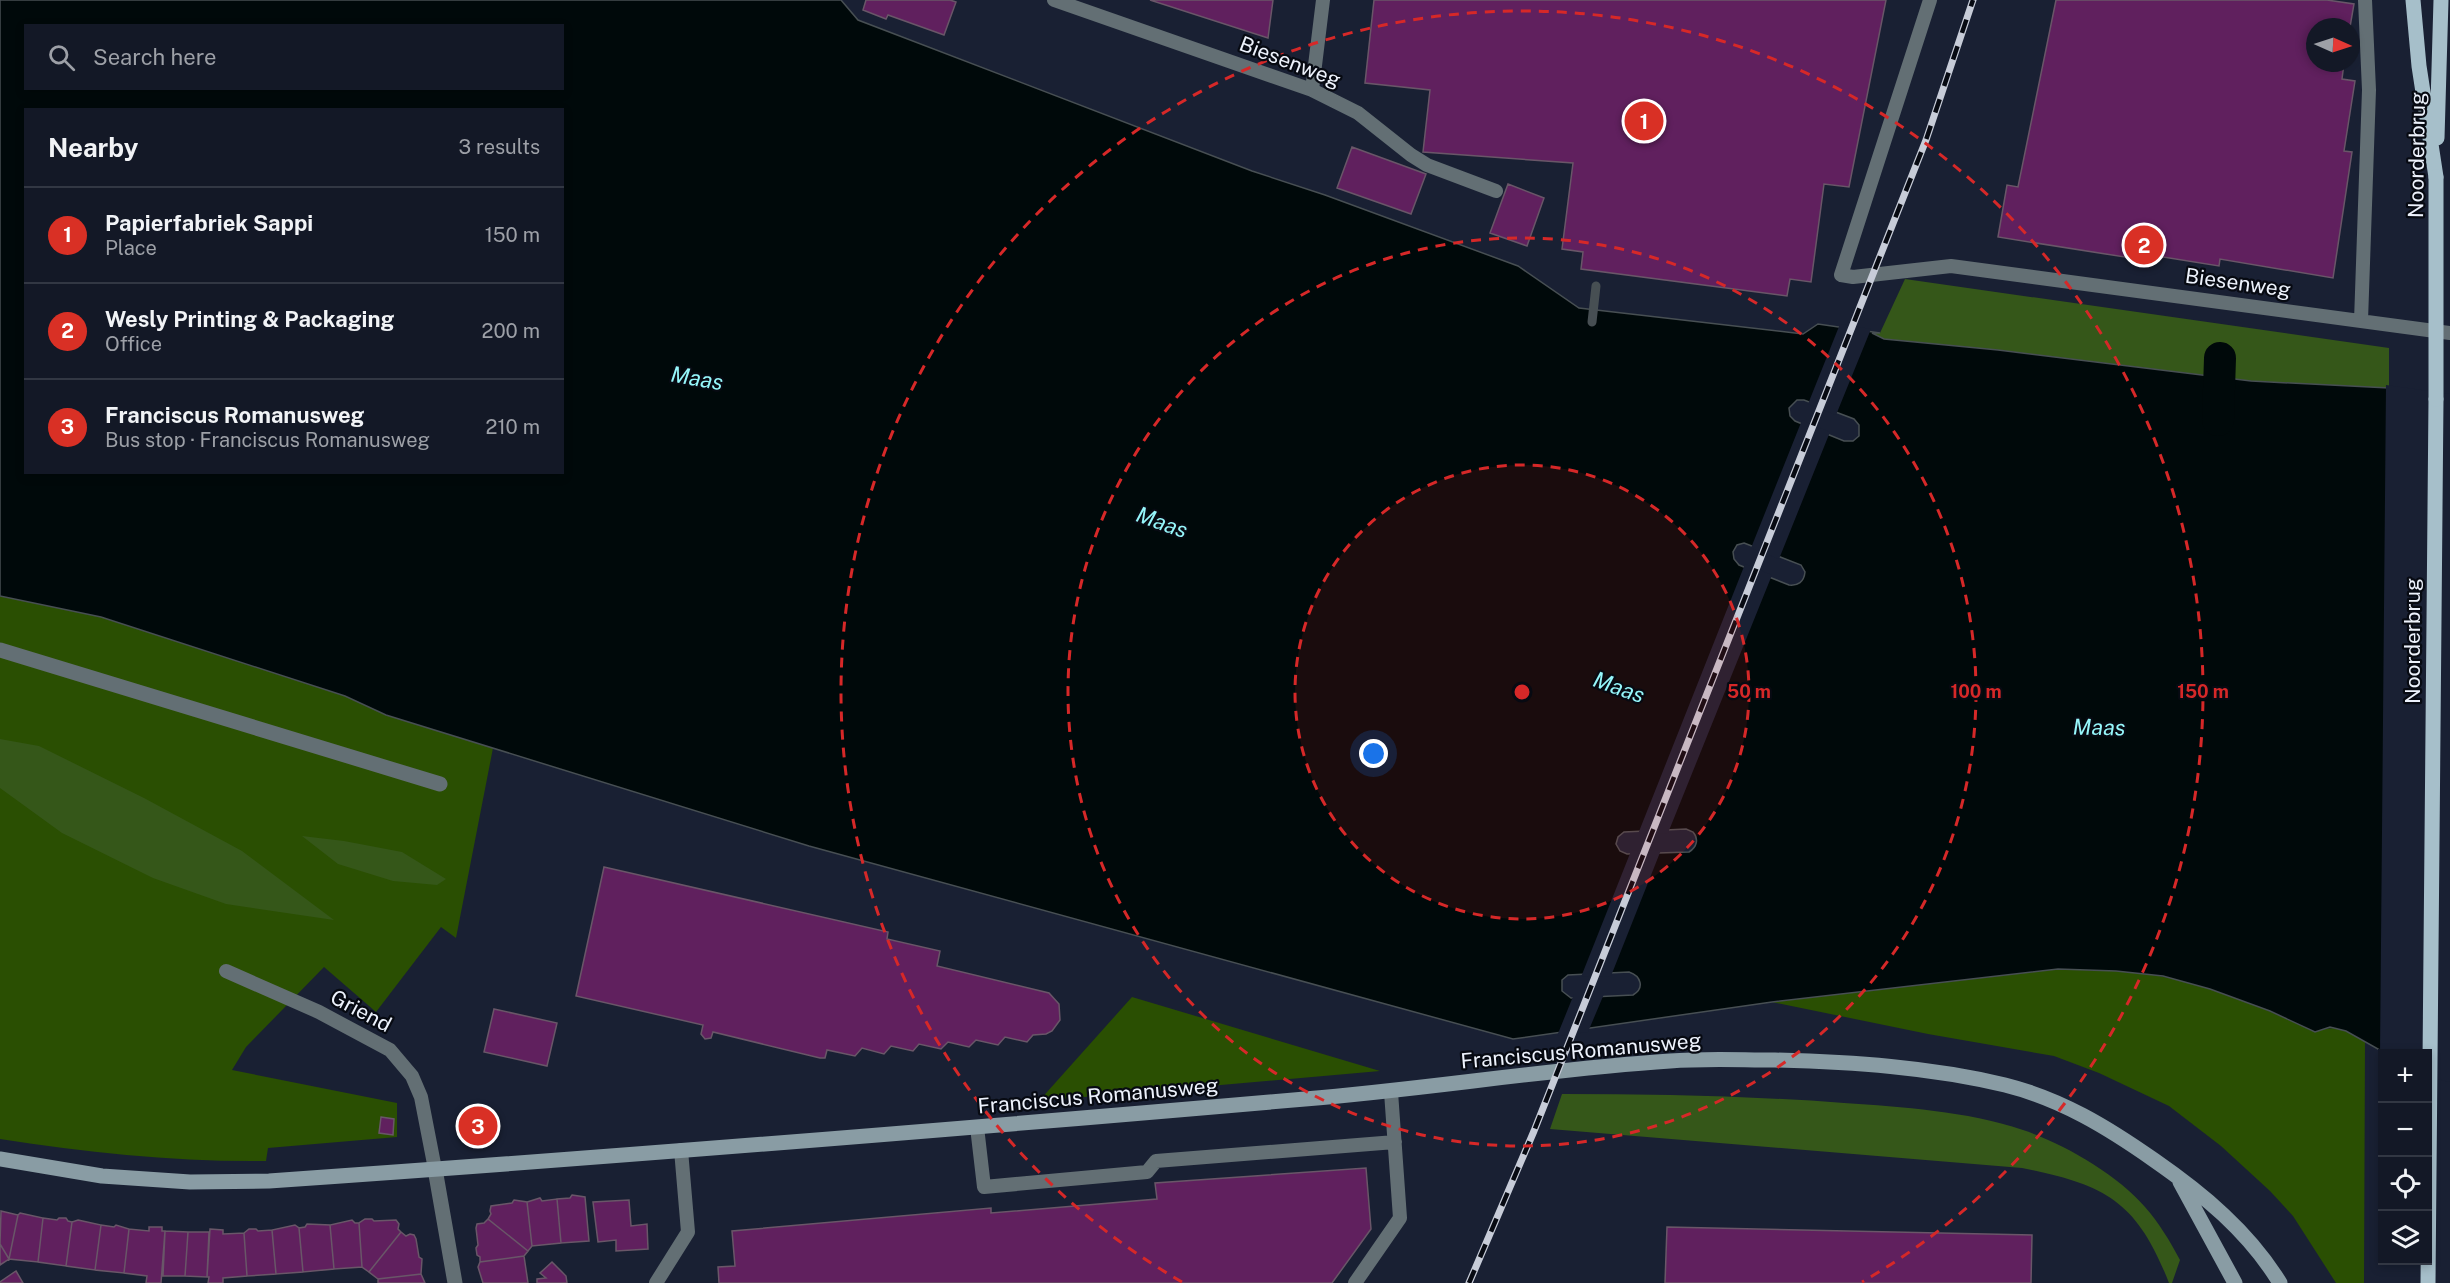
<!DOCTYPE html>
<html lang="en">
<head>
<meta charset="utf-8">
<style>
  body { margin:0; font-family:"Public Sans",sans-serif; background:#202532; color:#f1f3f6 }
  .controls { position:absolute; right:18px; bottom:18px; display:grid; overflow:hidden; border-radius:0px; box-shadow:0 3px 9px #0003 }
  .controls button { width:54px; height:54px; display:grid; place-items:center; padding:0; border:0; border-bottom:2px solid #323743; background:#131826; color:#f1f3f6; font:30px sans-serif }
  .compass { position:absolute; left:2306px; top:18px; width:54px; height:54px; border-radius:50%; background:#131826; box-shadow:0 3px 9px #0003; rotate:93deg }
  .you { position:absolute; left:1374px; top:754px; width:21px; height:21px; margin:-15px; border:4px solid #fff; border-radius:50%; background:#1a73e8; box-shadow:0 0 0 9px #1a73e833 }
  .badge { display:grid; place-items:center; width:39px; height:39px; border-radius:50%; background:#d93025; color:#fff; font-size:20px; font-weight:700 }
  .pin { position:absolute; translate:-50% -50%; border:3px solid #fff; box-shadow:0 2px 6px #0006 }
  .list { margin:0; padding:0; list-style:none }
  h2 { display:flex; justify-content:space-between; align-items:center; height:78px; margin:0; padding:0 24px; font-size:26px }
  h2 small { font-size:20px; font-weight:400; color:#9da0a7 }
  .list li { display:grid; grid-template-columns:39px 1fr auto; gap:18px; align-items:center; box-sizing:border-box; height:96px; padding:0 24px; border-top:2px solid #323743 }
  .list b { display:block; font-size:22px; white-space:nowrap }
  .list p { margin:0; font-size:20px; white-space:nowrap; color:#9da0a7 }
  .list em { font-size:20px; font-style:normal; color:#9da0a7 }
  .icon { flex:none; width:33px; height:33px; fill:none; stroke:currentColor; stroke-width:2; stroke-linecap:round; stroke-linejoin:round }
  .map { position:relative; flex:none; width:2450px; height:1283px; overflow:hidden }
  .search { position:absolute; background:#131826; box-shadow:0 3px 9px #0003; left:24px; top:24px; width:540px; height:66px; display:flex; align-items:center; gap:15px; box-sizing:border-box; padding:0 21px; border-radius:0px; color:#9da0a7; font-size:22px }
  .panel { position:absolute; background:#131826; box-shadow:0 3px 9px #0003; left:24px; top:108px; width:540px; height:366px; border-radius:0px }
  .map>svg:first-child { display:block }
  .green { fill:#2a4f02 }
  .forest { fill:#355719 }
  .water { fill:#00090a; stroke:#474f53; stroke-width:1.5; fill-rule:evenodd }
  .pier { fill:#192033 }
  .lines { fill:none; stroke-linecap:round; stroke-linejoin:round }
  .stream { stroke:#474f53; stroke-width:9 }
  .canal { stroke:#00090a; stroke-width:32 }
  .building { fill:#60205e; stroke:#695668; stroke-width:1.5 }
  .lane { stroke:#636f74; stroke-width:14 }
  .street { stroke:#636f74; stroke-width:15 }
  .secondary { stroke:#899ca4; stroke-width:15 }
  .primary { stroke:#a6bfca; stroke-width:15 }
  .rail-casing { stroke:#c7ccd8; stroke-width:7 }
  .rail { stroke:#070a12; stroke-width:4.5; stroke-dasharray:14; stroke-linecap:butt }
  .primary-bridge { stroke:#a6bfca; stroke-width:15 }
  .ring { fill:none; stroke:#d62828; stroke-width:3; stroke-dasharray:10 8 }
  .labels { text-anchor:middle; stroke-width:4.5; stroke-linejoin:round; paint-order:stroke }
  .street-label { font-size:21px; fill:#edf2fc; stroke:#070a12 }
  .water-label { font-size:22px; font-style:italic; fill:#96f7fb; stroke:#070a12 }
  .centre { fill:#d62828; stroke:#070a12; stroke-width:3 }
  .ring-label { font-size:18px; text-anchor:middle; font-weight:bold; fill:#d62828; stroke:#070a12; stroke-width:4.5; stroke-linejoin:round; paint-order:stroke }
</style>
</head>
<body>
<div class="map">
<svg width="2450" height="1283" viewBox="0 0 2450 1283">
  <rect width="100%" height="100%" fill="#192033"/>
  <!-- green -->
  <path class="green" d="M0,596L101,617L345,696L493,748L456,938L441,927L376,1012L324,967L246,1047L232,1070L397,1103V1137L268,1148L266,1161C177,1162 89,1153 0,1139Z
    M2058,969C2093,970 2130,969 2164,977C2217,988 2267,1009 2315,1032C2338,1024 2344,1030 2365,1041L2364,1283H2336L2293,1216L2270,1191L2221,1146L2169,1106L2099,1073L2054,1056L1928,1034L1772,1002Z
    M1132,997L1380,1071L1039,1101Z"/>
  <!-- forest -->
  <path class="forest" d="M1905,279L2389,348V388L2251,381L1998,350L1884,339L1869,332L1880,333Z
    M0,739L39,746L144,798L242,851L334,920L226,904L153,878L62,833L0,788Z
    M302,836L344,841L402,852L446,879L437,885L393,881L338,864Z
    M1562,1094C1656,1094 1750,1096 1844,1103C1903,1107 1966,1111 2023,1130C2063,1143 2118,1175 2145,1207C2159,1223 2170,1241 2180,1260L2172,1283H2169C2137,1201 2106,1185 2022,1168L1550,1129Z"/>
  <!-- water -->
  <path class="water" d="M0,0H841L858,20L1252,171L1325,195L1518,266L1579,308L1803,334L1818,324L1880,333H1872L1884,339L1998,350L2251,381L2389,388L2428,1054L2385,1053L2346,1031L2330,1027L2315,1032L2270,1011L2210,989L2163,976L2116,971L2058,969L1772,1002L1513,1039L809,846L386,715L345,696L101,617L0,596ZM26,26H562V88H26ZM26,110H562V472H26ZM1797,400H1804L1854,419L1859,425V436L1853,441H1844L1795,421L1790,416L1789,408ZM1744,543L1801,565L1805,572C1804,582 1798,586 1789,585L1739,565L1734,559L1733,552L1737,545ZM1686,829L1693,832C1699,839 1697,847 1689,852L1627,854L1620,851L1616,844L1618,837L1624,832ZM1629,972C1641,976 1645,988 1633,995L1571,998L1562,991V980L1568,975Z"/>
  <!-- pier -->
  <path class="pier" d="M1840,324L1871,329L1836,415L1808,404Z
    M2386,385L2450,394V1082L2428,1077V1054H2382V1056L2380,1054Z
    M1802,420L1830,432L1779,559L1751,548Z
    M1745,564L1772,575L1668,833L1638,834Z
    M1661,850L1611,976L1581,977L1631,851Z
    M1574,994H1604L1588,1032L1557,1036Z"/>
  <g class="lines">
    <!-- stream -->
    <path class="stream" d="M1592,322L1596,286"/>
    <!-- canal -->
    <path class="canal" d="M2218,420L2220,358"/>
  </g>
  <!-- building -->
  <path class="building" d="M866,0H950L956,2L944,35L888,15L886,19L863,10Z
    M1150,0H1273L1268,38Z
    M1374,0H1886L1849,187L1824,184L1811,282L1790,279L1787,296L1581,269L1583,252L1562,249L1573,163L1423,152L1430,90L1365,83Z
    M2056,0H2327L2354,4L2350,27H2315V63H2344L2342,79L2355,81L2344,151L2352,152L2333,278L2220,259L2219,266L2132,252L2131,258L1998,237L2007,185L2018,187Z
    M1352,147L1426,174L1411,214L1337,188Z
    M1508,184L1544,198L1527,246L1490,233Z
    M604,867L888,932L887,939L940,951L937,966L1049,993L1059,1004L1060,1020L1052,1031L1046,1034L1033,1035L1027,1042L1005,1037L998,1045L976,1040L969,1047L948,1042L941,1049L919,1044L913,1051L891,1046L884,1054L862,1048L855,1056L827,1050L825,1058H820L713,1032L711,1038L705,1039L701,1034L703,1025L576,996Z
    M494,1009L557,1023L547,1066L484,1052Z
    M381,1117L394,1119L393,1135L379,1133Z
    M1366,1168L1371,1229L1332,1283H719L718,1267L735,1266L732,1231L991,1208V1213L1157,1199L1155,1183Z
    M572,1195L585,1197L589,1241L561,1243L557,1199L570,1198Z
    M540,1198L542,1201L557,1199L561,1243L532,1246L527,1202Z
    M514,1200L527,1202L532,1246L528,1251L488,1219L491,1214L490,1211L491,1206L512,1203Z
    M629,1200L631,1226L647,1224L648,1249L616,1251V1240L598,1242L593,1202Z
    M1,1211L18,1215L9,1259L0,1244Z
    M20,1213L43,1218L38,1262L9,1259L18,1215Z
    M43,1218L57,1220L59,1218H66L68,1221L72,1222L66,1266L38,1262Z
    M365,1219H372L374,1221L396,1220L399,1224L398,1229L401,1232L369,1272L362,1267L359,1223Z
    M488,1219L528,1251L524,1256L480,1262V1257L477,1255L476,1248L478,1245L476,1228L477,1224L484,1223Z
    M78,1220L101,1225L95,1270L66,1266L72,1222Z
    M352,1220L355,1223H359L362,1267L334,1269L330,1225Z
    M307,1224L330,1225L334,1269L303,1272L299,1228L305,1227Z
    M101,1225L114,1227L116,1225L129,1229L124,1273L95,1270Z
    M295,1225L299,1228L303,1272L276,1274L272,1230Z
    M149,1227H162V1231H165L161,1283H146L147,1276L124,1273L129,1229L149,1231Z
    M1667,1227L2032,1235L2031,1283H1665Z
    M210,1229L223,1230V1234L244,1233L247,1276L223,1278V1283H208L209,1277H207Z
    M249,1229H256L258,1231L272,1230L276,1274L247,1276L244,1233Z
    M165,1231L188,1232L185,1276H163Z
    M188,1232H209L207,1277L185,1276Z
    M401,1232L406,1236L410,1234L414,1235L416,1239L419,1257L422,1259L421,1274L378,1279L369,1272Z
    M0,1244L9,1259L0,1265Z
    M524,1256L528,1283H483L478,1267L480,1262Z
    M552,1262L566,1276L567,1283H537V1279L546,1278L540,1273Z
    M16,1271L23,1283H0V1282Z
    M421,1274L425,1283H378V1279Z"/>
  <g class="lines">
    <!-- lane -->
    <path class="lane" d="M1054,0L1312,90L1358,113L1411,155L1427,165L1496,191
      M1930,0L1841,275L1853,277L1951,266L2450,333
      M1312,90L1323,0
      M2361,321L2369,90L2365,0
      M226,971L319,1012L390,1050L412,1076L421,1097L435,1169
      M977,1127L984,1187L1147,1172L1156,1161L1395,1142
      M656,1283L688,1232L681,1150
      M1355,1283L1400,1218L1391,1092"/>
    <!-- street -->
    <path class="street" d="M0,650L440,784
      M435,1169L455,1283"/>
    <!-- secondary -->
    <path class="secondary" d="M0,1159L102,1176L190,1182L269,1181C615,1157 960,1129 1305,1099C1427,1089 1548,1069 1670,1061C1705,1058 1740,1060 1775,1060C1852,1062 1930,1067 2005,1085C2061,1099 2107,1127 2154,1160C2203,1194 2249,1232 2280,1283
      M2180,1182L2235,1283"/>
    <!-- primary -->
    <path class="primary" d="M2413,0L2419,66L2436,177
      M2437,138L2441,0
      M2428,1283L2436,399"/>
    <!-- rail casing -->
    <g class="rail-casing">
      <path id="rail" d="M1469,1283L1534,1131L1926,140L1973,0"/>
    </g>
    <!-- rail -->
    <use href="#rail" class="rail"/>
    <!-- primary-bridge -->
    <path class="primary-bridge" d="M2436,399V177"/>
  </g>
  <!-- distance rings -->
  <circle cx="1522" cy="692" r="227" fill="#d62828" fill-opacity=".12"/>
  <g class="ring">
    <circle cx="1522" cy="692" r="227"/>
    <circle cx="1522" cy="692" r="454"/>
    <path d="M1182 1282A681 681 0 1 1 1862 1282"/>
  </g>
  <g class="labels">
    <!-- street labels -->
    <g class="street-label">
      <text transform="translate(1290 62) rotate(21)" y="7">Biesenweg</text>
      <text transform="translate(2417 155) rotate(-89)" y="7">Noorderbrug</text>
      <text transform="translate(2238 283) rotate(8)" y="7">Biesenweg</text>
      <text transform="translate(2413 641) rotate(-90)" y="7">Noorderbrug</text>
      <text transform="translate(361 1011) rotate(28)" y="7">Griend</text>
      <text transform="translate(1581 1051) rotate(-5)" y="7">Franciscus Romanusweg</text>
      <text transform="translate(1098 1096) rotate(-5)" y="7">Franciscus Romanusweg</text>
    </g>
    <!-- water labels -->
    <g class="water-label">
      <text transform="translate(697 378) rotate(10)" y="8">Maas</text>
      <text transform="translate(1162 522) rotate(20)" y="8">Maas</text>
      <text transform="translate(1619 687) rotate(20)" y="8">Maas</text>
      <text transform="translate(2099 727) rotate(1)" y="8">Maas</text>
    </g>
  </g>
  <circle cx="1522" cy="692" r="9" class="centre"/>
  <g class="ring-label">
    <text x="1749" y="698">50 m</text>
    <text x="1976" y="698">100 m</text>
    <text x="2203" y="698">150 m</text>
  </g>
</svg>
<div class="controls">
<button>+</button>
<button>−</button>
<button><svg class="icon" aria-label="locate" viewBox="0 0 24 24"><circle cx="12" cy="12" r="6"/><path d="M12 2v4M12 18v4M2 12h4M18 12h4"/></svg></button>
<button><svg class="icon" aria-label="layers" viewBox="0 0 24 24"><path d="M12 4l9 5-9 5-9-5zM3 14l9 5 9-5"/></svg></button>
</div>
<svg class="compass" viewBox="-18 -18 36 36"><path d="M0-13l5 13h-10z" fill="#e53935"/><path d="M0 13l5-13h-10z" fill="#9da0a7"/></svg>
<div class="you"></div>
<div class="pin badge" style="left:1644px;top:121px">1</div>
<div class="pin badge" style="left:2144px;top:245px">2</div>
<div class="pin badge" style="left:478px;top:1126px">3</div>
<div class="search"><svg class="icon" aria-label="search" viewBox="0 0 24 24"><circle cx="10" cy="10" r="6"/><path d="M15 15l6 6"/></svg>Search here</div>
<section class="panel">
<h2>Nearby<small>3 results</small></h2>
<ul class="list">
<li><span class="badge">1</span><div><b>Papierfabriek Sappi</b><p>Place</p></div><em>150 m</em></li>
<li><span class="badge">2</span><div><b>Wesly Printing &amp; Packaging</b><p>Office</p></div><em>200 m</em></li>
<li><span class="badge">3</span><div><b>Franciscus Romanusweg</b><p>Bus stop · Franciscus Romanusweg</p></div><em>210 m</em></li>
</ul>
</section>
</div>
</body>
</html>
